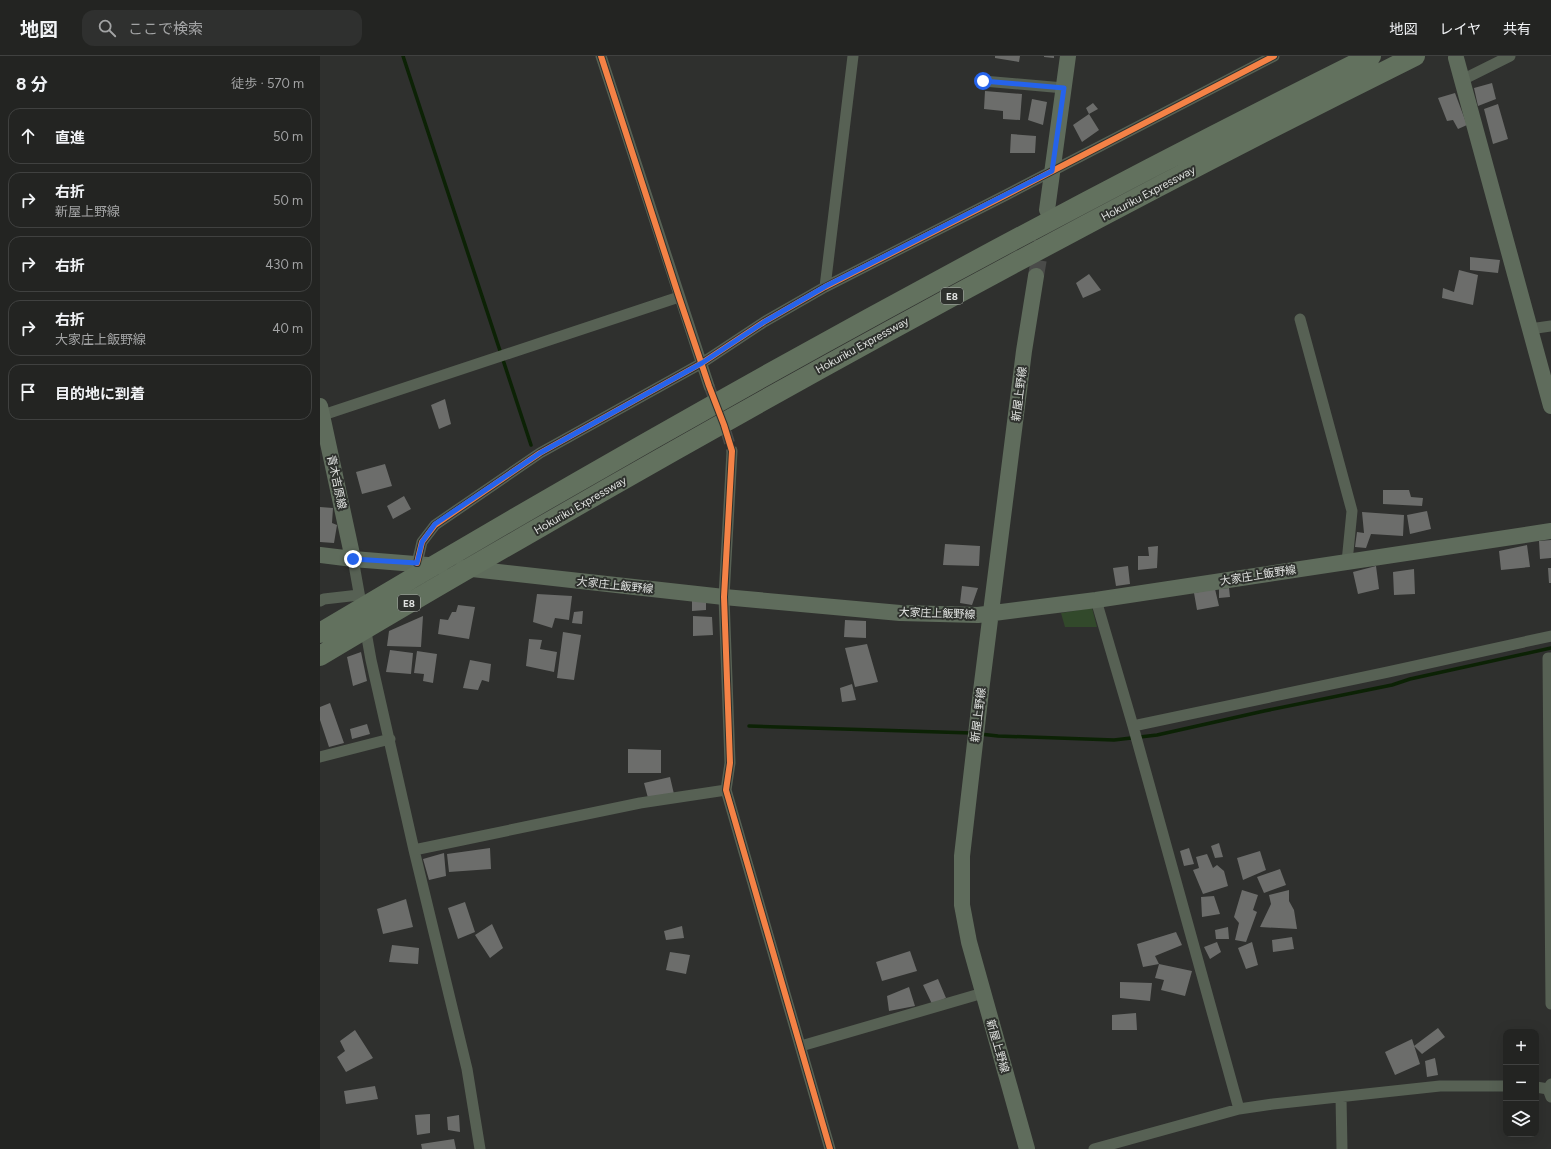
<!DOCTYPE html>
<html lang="ja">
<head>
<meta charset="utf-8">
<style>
  body { margin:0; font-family:Figtree,"Noto Sans JP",sans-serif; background:#2f302f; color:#f1f3f6 }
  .controls { position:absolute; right:12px; bottom:12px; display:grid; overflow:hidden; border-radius:8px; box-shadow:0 4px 16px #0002 }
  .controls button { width:36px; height:36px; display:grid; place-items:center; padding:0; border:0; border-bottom:1px solid #404140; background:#232422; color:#f1f3f6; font:20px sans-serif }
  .stop { position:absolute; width:12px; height:12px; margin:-9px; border:3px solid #2563eb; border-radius:50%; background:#fff }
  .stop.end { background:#2563eb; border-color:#fff; box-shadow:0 1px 4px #0008 }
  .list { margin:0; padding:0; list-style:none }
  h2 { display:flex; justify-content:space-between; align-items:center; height:52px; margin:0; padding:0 16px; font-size:17px }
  h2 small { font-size:13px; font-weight:400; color:#a3a4a5 }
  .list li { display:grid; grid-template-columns:26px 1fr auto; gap:12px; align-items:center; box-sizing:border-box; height:56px; margin:0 8px 8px; padding:0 8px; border:1px solid #404140; border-radius:12px }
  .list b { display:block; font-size:15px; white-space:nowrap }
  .list p { margin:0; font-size:13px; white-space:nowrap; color:#a3a4a5 }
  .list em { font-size:13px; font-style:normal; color:#a3a4a5 }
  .icon { flex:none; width:22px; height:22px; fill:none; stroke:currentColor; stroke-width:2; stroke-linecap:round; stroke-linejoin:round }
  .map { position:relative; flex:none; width:1231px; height:1093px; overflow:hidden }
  header { display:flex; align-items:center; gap:24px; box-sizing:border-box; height:56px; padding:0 20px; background:#232422; border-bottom:1px solid #404140 }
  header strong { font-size:19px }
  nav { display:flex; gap:22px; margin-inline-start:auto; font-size:14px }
  .search { width:280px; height:36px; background:#2f302f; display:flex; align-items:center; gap:10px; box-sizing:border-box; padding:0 14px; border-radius:12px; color:#a3a4a5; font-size:15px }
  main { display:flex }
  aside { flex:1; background:#232422 }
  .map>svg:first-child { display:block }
  .green { fill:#32492b }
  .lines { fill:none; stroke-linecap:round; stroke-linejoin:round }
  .stream { stroke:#0c2205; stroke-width:3.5 }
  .building { fill:#6c6d6b }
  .street-tunnel { stroke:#4a4b49; stroke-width:11; stroke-dasharray:11 5.5; stroke-linecap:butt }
  .secondary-tunnel { stroke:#4a4b49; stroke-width:16; stroke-dasharray:16 8; stroke-linecap:butt }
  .street { stroke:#576154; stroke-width:11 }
  .secondary { stroke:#5f6c5c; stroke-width:16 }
  .highway { stroke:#62715e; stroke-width:20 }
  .cycleway-casing { stroke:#2e312d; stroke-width:8 }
  .cycleway { stroke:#f48246; stroke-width:6 }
  .route { stroke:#2563eb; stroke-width:5 }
  .labels { text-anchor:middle; stroke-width:4; stroke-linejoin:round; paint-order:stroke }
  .shield { fill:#2e312d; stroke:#abaeab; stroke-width:1 }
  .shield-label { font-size:10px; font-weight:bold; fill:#e1e3e1 }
  .street-label { font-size:11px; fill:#e1e3e1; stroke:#2e312d }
</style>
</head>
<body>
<header>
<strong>地図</strong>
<div class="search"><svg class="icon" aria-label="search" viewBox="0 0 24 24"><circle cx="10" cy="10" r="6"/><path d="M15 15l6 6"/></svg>ここで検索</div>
<nav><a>地図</a><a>レイヤ</a><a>共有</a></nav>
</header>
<main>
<aside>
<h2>8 分<small>徒歩 · 570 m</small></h2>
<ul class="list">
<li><svg class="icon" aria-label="ahead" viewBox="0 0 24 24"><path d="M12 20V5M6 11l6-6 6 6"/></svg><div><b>直進</b></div><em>50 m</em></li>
<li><svg class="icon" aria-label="right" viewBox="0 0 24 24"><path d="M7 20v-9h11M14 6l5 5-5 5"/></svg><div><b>右折</b><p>新屋上野線</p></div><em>50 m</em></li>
<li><svg class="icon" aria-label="right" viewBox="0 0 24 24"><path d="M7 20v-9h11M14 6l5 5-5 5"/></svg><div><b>右折</b></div><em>430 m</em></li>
<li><svg class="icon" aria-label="right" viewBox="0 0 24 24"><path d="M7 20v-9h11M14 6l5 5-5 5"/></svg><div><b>右折</b><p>大家庄上飯野線</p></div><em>40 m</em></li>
<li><svg class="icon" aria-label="arrive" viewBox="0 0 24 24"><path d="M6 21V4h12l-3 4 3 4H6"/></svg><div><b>目的地に到着</b></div></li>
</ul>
</aside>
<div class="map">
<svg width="1231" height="1093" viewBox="0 0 1231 1093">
  <rect width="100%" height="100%" fill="#2f302e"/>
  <!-- green -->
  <path class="green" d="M772,552L777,571H745L741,557Z"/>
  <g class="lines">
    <!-- stream -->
    <path class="stream" d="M83,0L211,389
      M429,670L652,677
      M660,678L678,680L794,684L837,679L944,655L1072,629L1090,623L1231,592"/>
  </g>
  <!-- building -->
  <path class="building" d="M675,0H700L699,6L675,2Z
    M724,0H734V2L724,1Z
    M1172,27L1176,43L1158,50L1154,32Z
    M665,35L702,38L700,64L683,63V55L664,53Z
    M1135,37L1147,69L1138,73L1133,64L1127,65L1118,42Z
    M712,43L727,46L723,69L708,64Z
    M773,47L778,53L769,58L766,52Z
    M1178,48L1188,83L1173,88L1164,53Z
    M769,58L779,74L762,86L753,69Z
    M691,78L716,80L715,97H690Z
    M1150,201L1180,204L1178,217L1150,214Z
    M1139,214L1158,219L1153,249L1122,242L1123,232L1134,236Z
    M769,218L781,234L763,242L756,227Z
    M125,343L131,368L119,373L111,349Z
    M65,408L72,430L42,438L36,416Z
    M1063,434H1089L1091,441L1103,442L1102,450L1063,448Z
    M84,440L91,453L73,463L67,450Z
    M0,451L13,452L12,467L17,469L14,487L0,486Z
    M1107,455L1111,473L1090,478L1087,459Z
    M1042,456L1084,459L1083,480L1051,478L1046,492L1035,491L1037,476L1044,477Z
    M1231,484V502L1220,503L1219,485Z
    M625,488L660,490L659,510L623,509Z
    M1207,489L1210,511L1181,514L1179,495Z
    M838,490L837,512L818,514V500H829L828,491Z
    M808,510L810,528L796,530L793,512Z
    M1056,510L1059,533L1038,538L1033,516Z
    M1228,512H1231V527H1229Z
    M1094,513L1095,538L1074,539L1073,516Z
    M642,530L658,532L652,549L640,547Z
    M909,532L910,541L899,542V533Z
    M895,533L899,550L877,554L874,537Z
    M217,538L252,540L249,564L235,562L232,572L213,566Z
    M372,543H386V554L372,555Z
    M138,549L155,551L149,583L118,578L120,563L128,564L132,556H136Z
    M263,555L262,568L252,567L254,556Z
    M103,560L101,591L67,590L69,575Z
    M373,560L392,561L393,579L373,580Z
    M525,564L546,565V582L524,581Z
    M243,576L261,579L254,624L237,622Z
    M209,583L222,584L220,593L237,596L234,616L206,610Z
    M547,588L558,626L535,631L525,592Z
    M70,594L93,597L91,618L66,616Z
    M97,595L117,598L113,627L103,625L104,618L94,617Z
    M41,596L47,625L33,630L27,601Z
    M150,604L171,608L169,626L162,624L158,634L143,632Z
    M532,628L536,644L522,646L520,632Z
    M10,647L24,687L9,691L0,664V651Z
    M47,668L50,678L32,683L30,673Z
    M308,693L341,694V717H308Z
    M350,721L354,738L328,742L324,727Z
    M899,787L903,801L895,802L891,790Z
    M170,792L171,813L129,816L127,798Z
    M869,792L874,808L864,810L860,795Z
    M940,795L946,814L923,824L917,802Z
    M124,797L126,820L109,824L103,803Z
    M887,798L893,812L897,809L904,815L908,830L883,838L873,814L879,812L876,801Z
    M960,813L966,829L944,837L937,821Z
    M922,834L938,839L933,854L937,856L926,886L915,884L919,867L914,861Z
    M969,834V845L974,854L977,873L940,871L951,848L949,839Z
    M894,840L900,858L882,861L881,841Z
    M86,843L93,871L63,878L57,853Z
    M145,846L155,876L138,883L128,852Z
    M172,868L183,892L170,902L155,879Z
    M362,870L364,882L346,884L344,875Z
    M908,871L909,883H896L895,874Z
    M856,876L862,889L835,900L839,908L823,911L817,888Z
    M972,881L974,893L953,896L952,884Z
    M897,886L901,896L890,903L884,891Z
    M932,886L938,909L926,913L918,892Z
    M72,889L99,892L98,908L69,906Z
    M590,895L597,915L562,925L556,906Z
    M350,896L370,899L366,918L346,914Z
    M839,908L872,915L865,940L841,934L844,924L835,922Z
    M618,923L626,942L612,948L603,929Z
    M800,926L832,927L830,945L800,942Z
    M589,931L595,950L569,955L567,940Z
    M816,957L817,974H792V959Z
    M1118,972L1125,981L1102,998L1094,990Z
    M35,974L53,1002L26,1016L17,1001L25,995L20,985Z
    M1092,983L1100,1008L1075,1019L1065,996Z
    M1115,1002L1118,1019L1107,1021L1105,1005Z
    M55,1030L58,1043L26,1048L24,1035Z
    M110,1058V1077L97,1079L95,1059Z
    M139,1059L140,1076L128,1074L127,1061Z
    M134,1083L136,1093H102L101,1088Z"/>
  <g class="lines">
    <!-- street-tunnel -->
    <path class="street-tunnel" d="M389,330L404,369L412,395"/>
    <!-- secondary-tunnel -->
    <path class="secondary-tunnel" d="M716,220L722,185"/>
    <!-- street -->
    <path class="street" d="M281,0L389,330
      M1142,24L1190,0
      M663,25L744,32
      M505,231L533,0
      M980,263L1032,455L1027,506
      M1210,273L1231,270
      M3,359L359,241
      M412,395L404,541L410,707L406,734L510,1093
      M33,503L51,604L94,794L147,1013L160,1093
      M97,507L102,486L115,469L220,397L382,307L444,266L505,231L686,139L954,0
      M776,544L813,670L919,1053
      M0,545L4,543L39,539
      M1231,602H1228L1231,948
      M813,670L1068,616L1231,580
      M0,701L70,683
      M94,794L320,747L406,734
      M481,990L663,937
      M1231,1028L1228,1033L1231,1041
      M1216,1031L1228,1033
      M1021,1041L1022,1093
      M774,1093L919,1053L953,1048L1120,1030H1186"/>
    <!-- secondary -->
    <path class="secondary" d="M1136,2L1231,350
      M727,154L748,0
      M0,350L33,503
      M0,499L33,503L120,510
      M143,512L404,541L580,557L658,559L776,544L1231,475
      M707,1093L649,886L642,849V800L661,635L704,295L716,220"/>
    <!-- highway -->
    <path class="highway" d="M0,577C343,372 693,178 1051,0
      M0,600C72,557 144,515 217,473C505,307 797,148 1095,0"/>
    <!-- cycleway casing -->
    <g class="cycleway-casing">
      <path id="cycleway" d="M281,0L359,241L389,330L404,369L412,395L404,541L410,707L406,734L510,1093
        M97,507L102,486L115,469L220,397L382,307L444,266L505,231L686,139L954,0"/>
    </g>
    <!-- cycleway -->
    <use href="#cycleway" class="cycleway"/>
  </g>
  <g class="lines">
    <!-- route -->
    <path class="route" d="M33,503L97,507L102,486L115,468L220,397L382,307L444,266L506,230L732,115L744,32L663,25"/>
  </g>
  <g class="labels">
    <!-- shield labels -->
    <g class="shield">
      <rect x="621" y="232" width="22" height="16" rx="3"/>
      <rect x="78" y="539" width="22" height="16" rx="3"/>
    </g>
    <g class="shield-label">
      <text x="632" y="244">E8</text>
      <text x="89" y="551">E8</text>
    </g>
    <!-- street labels -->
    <g class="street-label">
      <text transform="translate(828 137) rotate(-28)" y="4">Hokuriku Expressway</text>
      <text transform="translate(542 289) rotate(-29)" y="4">Hokuriku Expressway</text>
      <text transform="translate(699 338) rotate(-83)" y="4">新屋上野線</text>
      <text transform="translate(17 426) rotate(78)" y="4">青木吉原線</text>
      <text transform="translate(260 449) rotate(-30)" y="4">Hokuriku Expressway</text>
      <text transform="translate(938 519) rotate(-9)" y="4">大家庄上飯野線</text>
      <text transform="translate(295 529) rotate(6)" y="4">大家庄上飯野線</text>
      <text transform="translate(617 557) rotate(2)" y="4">大家庄上飯野線</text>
      <text transform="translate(658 659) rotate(-83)" y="4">新屋上野線</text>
      <text transform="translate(678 990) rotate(74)" y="4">新屋上野線</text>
    </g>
  </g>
</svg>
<div class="controls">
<button>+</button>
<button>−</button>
<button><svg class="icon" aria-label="layers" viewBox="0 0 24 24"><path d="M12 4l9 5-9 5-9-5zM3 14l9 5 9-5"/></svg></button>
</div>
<div class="stop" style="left:663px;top:25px"></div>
<div class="stop end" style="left:33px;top:503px"></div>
</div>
</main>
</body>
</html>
